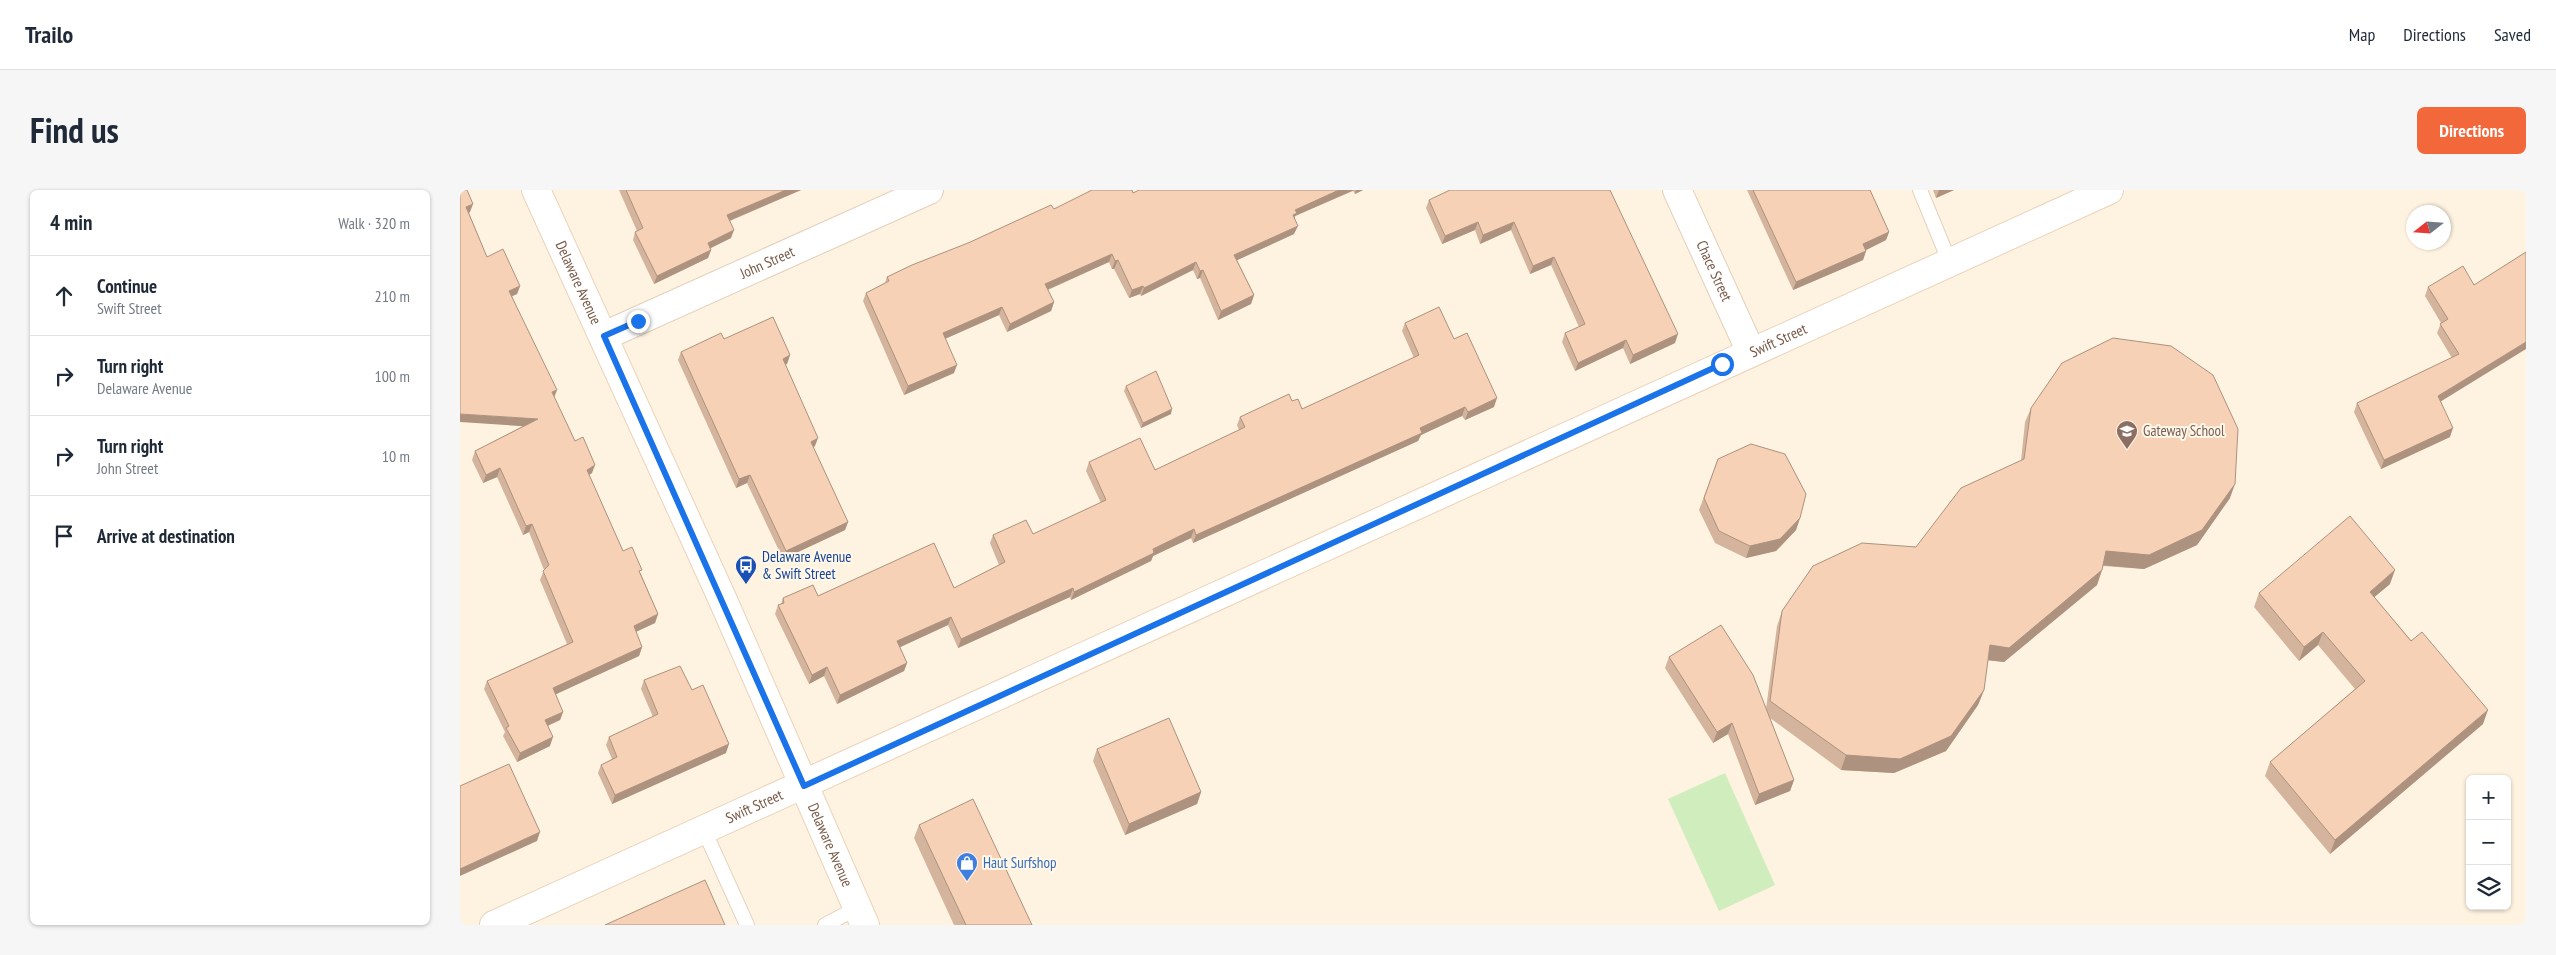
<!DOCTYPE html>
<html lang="en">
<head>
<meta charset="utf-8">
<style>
  body { margin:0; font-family:"PT Sans Narrow",sans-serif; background:#f6f6f7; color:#1f2937 }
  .controls { position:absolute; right:15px; bottom:15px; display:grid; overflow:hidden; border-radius:8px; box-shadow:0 1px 4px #0004 }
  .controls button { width:45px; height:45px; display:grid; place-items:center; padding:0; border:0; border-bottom:1px solid #e0e1e3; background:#fff; color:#1f2937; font:25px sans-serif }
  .compass { position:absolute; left:1946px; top:15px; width:45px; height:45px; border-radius:50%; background:#fff; box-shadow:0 1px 4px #0004; rotate:253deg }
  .stop { position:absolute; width:15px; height:15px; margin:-11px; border:4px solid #1a73e8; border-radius:50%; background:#fff }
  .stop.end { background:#1a73e8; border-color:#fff; box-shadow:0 1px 5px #0008 }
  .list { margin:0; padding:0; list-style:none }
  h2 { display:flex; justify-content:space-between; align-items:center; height:65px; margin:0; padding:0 20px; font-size:21px }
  h2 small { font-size:16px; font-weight:400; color:#747a83 }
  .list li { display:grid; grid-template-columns:32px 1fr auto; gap:15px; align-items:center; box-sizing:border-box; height:80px; padding:0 20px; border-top:1px solid #e0e1e3 }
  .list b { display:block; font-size:19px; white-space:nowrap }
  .list p { margin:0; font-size:16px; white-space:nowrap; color:#747a83 }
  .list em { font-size:16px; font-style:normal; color:#747a83 }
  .icon { flex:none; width:28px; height:28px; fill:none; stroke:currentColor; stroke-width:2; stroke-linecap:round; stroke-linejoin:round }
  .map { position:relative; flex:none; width:2066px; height:735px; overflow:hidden; border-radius:8px }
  header { display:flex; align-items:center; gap:30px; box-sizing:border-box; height:70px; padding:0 25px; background:#fff; border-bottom:1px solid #e0e1e3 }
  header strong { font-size:24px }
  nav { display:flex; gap:28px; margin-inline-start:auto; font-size:18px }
  .intro { display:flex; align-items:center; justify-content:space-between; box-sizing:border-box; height:120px; padding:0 30px }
  h1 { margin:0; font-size:35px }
  .button { padding:12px 22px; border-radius:8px; background:#f3683a; color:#fff; font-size:18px; font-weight:700 }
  main { display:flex; gap:30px; padding:0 30px }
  aside { flex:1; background:#fff; border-radius:8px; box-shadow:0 1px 4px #0004 }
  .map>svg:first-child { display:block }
  .green { fill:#cfedbd }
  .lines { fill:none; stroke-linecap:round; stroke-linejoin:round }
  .lane-casing { stroke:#e3cfbb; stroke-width:16 }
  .street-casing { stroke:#e3cfbb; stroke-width:30 }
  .secondary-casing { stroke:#ebd2ba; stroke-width:30 }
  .lane { stroke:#fff; stroke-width:14 }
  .street { stroke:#fff; stroke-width:28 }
  .secondary { stroke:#fff; stroke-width:28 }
  .wall { fill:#d4b49c }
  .shaded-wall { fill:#ac927f }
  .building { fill:#f6d1b5; stroke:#ac927f }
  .route { stroke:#1a73e8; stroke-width:6 }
  .labels { text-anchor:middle; stroke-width:4; stroke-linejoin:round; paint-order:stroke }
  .street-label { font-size:15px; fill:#775845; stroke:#fff7e8 }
  .education-label { font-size:15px; fill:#785e54; stroke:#fff7e8; text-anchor:start }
  .transit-label { font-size:15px; fill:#164399; stroke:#fff7e8; text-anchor:start }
  .shop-label { font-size:15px; fill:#366cbe; stroke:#fff7e8; text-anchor:start }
</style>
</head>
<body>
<header>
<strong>Trailo</strong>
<nav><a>Map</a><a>Directions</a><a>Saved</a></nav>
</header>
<div class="intro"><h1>Find us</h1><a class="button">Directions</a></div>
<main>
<aside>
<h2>4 min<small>Walk · 320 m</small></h2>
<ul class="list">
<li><svg class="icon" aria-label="ahead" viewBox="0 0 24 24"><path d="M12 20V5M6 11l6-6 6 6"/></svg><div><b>Continue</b><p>Swift Street</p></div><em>210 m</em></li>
<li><svg class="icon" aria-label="right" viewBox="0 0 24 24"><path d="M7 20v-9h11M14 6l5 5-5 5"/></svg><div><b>Turn right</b><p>Delaware Avenue</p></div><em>100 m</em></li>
<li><svg class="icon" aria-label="right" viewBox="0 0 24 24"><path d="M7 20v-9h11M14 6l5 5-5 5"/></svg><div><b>Turn right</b><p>John Street</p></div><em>10 m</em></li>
<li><svg class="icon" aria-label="arrive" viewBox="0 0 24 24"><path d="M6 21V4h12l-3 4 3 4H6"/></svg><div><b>Arrive at destination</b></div></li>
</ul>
</aside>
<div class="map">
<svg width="2066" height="735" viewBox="0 0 2066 735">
  <rect width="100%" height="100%" fill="#fef3e0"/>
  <!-- green -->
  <path class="green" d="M1265,583L1315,695L1259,721L1208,609Z"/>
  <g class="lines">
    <!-- lane casing -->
    <g class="lane-casing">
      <path id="lane" d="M1460,0L1490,73
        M244,640L287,735
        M365,735L397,718"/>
    </g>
    <!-- street casing -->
    <g class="street-casing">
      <g id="street">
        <path id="s1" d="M1217,0L1291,162"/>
        <path id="s2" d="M144,146L469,0"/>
      </g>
    </g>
    <!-- secondary casing -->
    <g class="secondary-casing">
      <g id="secondary">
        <path id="s3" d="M76,0L262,408L405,735"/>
        <path id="s4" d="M34,735L1649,0"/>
      </g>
    </g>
    <!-- lane -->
    <use href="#lane" class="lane"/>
    <!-- street -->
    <use href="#street" class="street"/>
    <!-- secondary -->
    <use href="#secondary" class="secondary"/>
  </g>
  <!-- wall -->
  <path class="wall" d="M0,0L10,22L9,23L27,67L60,96L57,104L52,106L94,207L115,251L132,283L129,285L163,361L181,384L198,424L195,433L176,442L182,457L179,466L95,504L103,522L100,530L88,536L90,556L57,572L43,546L45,542L24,499L27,491L107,454L80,390L84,380L69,342L63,345L37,287L23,293L12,270L15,261L63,236Z
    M159,0H341L270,31L271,48L250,58L251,60L248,68L194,94L173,50L175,42L177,41Z
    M679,0H903L895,4L893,1L835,26L834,29V44L777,70L794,105L791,114L758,130L740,88L737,89L733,80L681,106L680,104L669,108L654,79H652L649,72L588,100L594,112L591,121L547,142L539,125L485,149L494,183L444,205L403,111L406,103L425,93L427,87L594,19L673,3Z
    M1150,0L1215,153L1170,174L1163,158L1115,181L1102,152L1105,143L1119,137L1091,75L1070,84L1051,40L1020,54L1015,40L982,54L966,18L969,10Z
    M1287,0H1410L1429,42L1426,50L1406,60V61L1403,70L1333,100Z
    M1473,0H1494L1476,8Z
    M2066,62L1981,211L1990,247L1921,279L1894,222L1897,213L1992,168L1977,143L1981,133L1965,106L1968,97L2014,95Z
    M945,133L994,149L1034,217L1005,230L1002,226L961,245L958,251L733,353L731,348L693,366L691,371L611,410L610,407L498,458L488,435L440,457L447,473L444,481L377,514L364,486L349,494L315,424L318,415L321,414L323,408L494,398L539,375L530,353L533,345L573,344L641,313L626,281L629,272L695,280L779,240L777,235L780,227L832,211L842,219L954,168L942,141Z
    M264,149L330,165L327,174H325L355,256L353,258L388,332L385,340L323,369L287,293L276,298L218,170L221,162Z
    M666,196L711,224L681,238L664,201Z
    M1571,218L1770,308L1737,355L1684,379L1643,376L1642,380L1637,395L1544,472L1528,470L1524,500L1518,515L1486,561L1434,583L1381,580L1310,528L1334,590L1330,601L1295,615L1268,544L1253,553L1205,478L1209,467L1306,519L1317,436L1322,421L1456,357L1561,271L1565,232Z
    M1258,269L1340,328L1336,340L1316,361L1286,368L1255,353L1239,320Z
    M1930,394L1914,407L2023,534L1870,664L1805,586L1810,572L1895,499L1858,455L1839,471L1794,417L1799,403Z
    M184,490L232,500L266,563L152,614L138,583L141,575L152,569L146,555L149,547L193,527L181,499Z
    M637,559L741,602L737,614L665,645L633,571Z
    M459,635L572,735H494L454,648Z"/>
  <!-- shaded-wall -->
  <path class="shaded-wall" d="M326,0H341L264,33L267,25Z
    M879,0H894L835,26L834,32L830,34L835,20Z
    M896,0H903L895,4Z
    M1479,0H1494L1476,8Z
    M13,14L10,22L3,25L6,17Z
    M1018,32L1015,40L982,54L985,46Z
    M1054,32L1051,40L1020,54L1023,45Z
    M838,36L834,44L771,73L774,65Z
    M274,40L271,48L245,61L248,53Z
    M1429,42L1426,50L1400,63L1403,54Z
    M251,60L248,68L194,94L197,86Z
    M1406,61L1403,70L1333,100L1336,92Z
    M652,64L649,72L582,102L585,94Z
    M1094,67L1091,75L1070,84L1073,76Z
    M658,70L654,79H652L655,71Z
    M736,72L733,80L681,106L684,98Z
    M743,80L740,88L737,89L740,81Z
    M60,96L57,104L46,109L49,101Z
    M683,96L680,104L669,108L672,100Z
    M794,105L791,114L758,130L761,121Z
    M594,112L591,121L547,142L550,134Z
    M542,117L539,125L480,151L483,143Z
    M1218,144L1215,153L1170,174L1173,165Z
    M1166,150L1163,158L1115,181L1118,173Z
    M2066,152V159L1975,215L1978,206Z
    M330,165L327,174L320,177L323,169Z
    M497,175L494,183L444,205L448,196Z
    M97,200L94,208L92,202Z
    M1037,208L1034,217L1005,230L1008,222Z
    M1005,217L1002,226L961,245L958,251L733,353L736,345Z
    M712,219L711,224L681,238L683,233Z
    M0,224L78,229L75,237L0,232Z
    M1993,238L1990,247L1921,279L1924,270Z
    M358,248L355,256L348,260L351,252Z
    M135,275L132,283L124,288L127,280Z
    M40,278L37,287L23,293L26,285Z
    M290,285L287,293L276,298L279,289Z
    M1775,294L1770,308L1737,355L1684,379L1640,375L1646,361Z
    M1340,328L1336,340L1316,361L1286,368L1290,356Z
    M388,332L385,340L323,369L326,361Z
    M72,334L69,342L63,345L66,336Z
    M734,339L731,348L693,366L691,371L611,410L614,402L693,359Z
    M1642,380L1637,395L1544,472L1525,470L1530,455Z
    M1935,380L1930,394L1905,415L1910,402Z
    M613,398L610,407L498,458L501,449Z
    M198,424L195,433L171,444L174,436Z
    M491,427L488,435L434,460L437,451Z
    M1863,442L1858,455L1839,471L1844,457Z
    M182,457L179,466L90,507L93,498Z
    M447,473L444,481L377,514L380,505Z
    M367,477L364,486L349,494L352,485Z
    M1524,500L1518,515L1486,561L1434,583L1381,580L1386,565Z
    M2028,520L2023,534L1870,664L1875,650Z
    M103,522L100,530L82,538L85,530Z
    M1272,533L1268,544L1253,553L1257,542Z
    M93,547L90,556L57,572L60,563Z
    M269,554L266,563L152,614L155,605Z
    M1334,590L1330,601L1295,615L1299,604Z
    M741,602L737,614L665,645L669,634Z
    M80,642L77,651L0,686V679Z"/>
  <!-- building -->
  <path class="building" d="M0,0H7L13,14L6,17L27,67L43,59L60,96L49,101L97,200L92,202L115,251L123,247L135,275L127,280L163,361L172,357L182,380L179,381L198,424L174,436L182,457L93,498L103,522L85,530L93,547L60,563L46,538L49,536L27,491L113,452L83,381L89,375L72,334L66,336L40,278L26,285L15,261L78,229L0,224Z
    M166,0H326L267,25L274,40L248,53L251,60L197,86L175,42L183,38Z
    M632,0H672L673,3L679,0H879L835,20L837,23L833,25L838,36L774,65L794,105L761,121L743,80L740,81L736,72L684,98L683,96L672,100L658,70L655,71L652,64L585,94L594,112L550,134L542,117L483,143L497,175L448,196L406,103L429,91L427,87L452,75L508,53L591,15L594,19Z
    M990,0H1150L1218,144L1173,165L1166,150L1118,173L1105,143L1125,134L1094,67L1073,76L1054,32L1023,45L1018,32L985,46L969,10Z
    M1293,0H1410L1429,42L1403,54L1406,61L1336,92Z
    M2066,62V152L1978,206L1993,238L1924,270L1897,213L1999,164L1980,134L1988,129L1968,97L2003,76L2014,95Z
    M979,117L994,149L1007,143L1037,208L1008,222L1005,217L960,238L962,243L736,345L734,339L693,359L694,363L614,402L613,398L501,449L491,427L437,451L447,473L380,505L367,477L352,485L318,415L324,413L323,408L353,395L358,406L474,353L494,398L545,372L533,345L566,330L573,344L646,310L629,272L680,248L695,280L785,237L780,227L829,204L832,211L838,209L842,219L959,165L945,133Z
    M313,127L330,165L323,169L358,248L351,252L388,332L326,361L290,285L279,289L221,162L261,143L264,149Z
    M1653,148L1711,156L1753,185L1778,239L1775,294L1742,340L1689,365L1646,361L1642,380L1549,458L1530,455L1524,500L1491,546L1440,569L1386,565L1310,511L1322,421L1353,376L1402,353L1456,357L1501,298L1564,269L1571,218L1602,173Z
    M696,181L712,219L683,233L666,196Z
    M1291,254L1325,264L1346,304L1340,328L1320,349L1290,356L1259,341L1244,308L1258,269Z
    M1890,326L1935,380L1910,402L1951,451L1962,442L2028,520L1875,650L1810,572L1905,491L1863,442L1844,457L1799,403Z
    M1261,435L1293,485L1334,590L1299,604L1272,533L1257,542L1209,467Z
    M220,476L232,500L243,495L269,554L155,605L141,575L157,567L149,547L198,524L184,490Z
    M709,528L741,602L669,634L637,559Z
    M49,574L80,642L0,679V596Z
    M513,609L572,735H506L459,635Z
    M245,690L265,735H145Z"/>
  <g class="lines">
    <!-- route -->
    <path class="route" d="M178,131L144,146L344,596L1262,174"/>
  </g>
  <!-- icons -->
  <defs>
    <g id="school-pin" transform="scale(1.125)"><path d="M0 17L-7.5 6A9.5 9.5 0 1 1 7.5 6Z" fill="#8d6e63" stroke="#fff7e8"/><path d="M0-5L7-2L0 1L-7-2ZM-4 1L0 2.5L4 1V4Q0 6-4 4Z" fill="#fff"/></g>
    <g id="bus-pin" transform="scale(1.125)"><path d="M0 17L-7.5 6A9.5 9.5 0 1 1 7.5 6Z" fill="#1a4fb4" stroke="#fff7e8"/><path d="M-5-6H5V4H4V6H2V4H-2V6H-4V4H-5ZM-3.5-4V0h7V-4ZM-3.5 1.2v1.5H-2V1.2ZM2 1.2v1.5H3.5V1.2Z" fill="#fff"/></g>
    <g id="shop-pin" transform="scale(1.125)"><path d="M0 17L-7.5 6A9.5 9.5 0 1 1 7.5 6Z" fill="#3f7fe0" stroke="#fff7e8"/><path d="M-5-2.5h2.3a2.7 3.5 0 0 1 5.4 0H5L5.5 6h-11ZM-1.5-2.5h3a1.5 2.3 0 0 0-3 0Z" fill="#fff"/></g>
  </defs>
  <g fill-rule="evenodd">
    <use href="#school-pin" x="1667" y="241"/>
    <use href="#bus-pin" x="286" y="376"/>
    <use href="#shop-pin" x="507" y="673"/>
  </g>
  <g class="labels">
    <!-- street labels -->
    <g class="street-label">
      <text dy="5" stroke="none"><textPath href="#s2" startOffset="179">John Street</textPath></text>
      <text dy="5" stroke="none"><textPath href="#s1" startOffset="89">Chace Street</textPath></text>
      <text dy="5" stroke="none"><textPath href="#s3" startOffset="102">Delaware Avenue</textPath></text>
      <text dy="5" stroke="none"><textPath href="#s4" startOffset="1411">Swift Street</textPath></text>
      <text dy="5" stroke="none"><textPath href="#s4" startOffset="286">Swift Street</textPath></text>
      <text dy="5" stroke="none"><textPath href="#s3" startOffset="718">Delaware Avenue</textPath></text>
    </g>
    <!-- education labels -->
    <g class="education-label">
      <text x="1683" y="246">Gateway School</text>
    </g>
    <!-- transit labels -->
    <g class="transit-label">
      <text x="302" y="372">Delaware Avenue<tspan x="302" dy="17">&amp; Swift Street</tspan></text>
    </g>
    <!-- shop labels -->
    <g class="shop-label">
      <text x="523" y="678">Haut Surfshop</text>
    </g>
  </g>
</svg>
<div class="controls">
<button>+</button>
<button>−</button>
<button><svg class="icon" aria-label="layers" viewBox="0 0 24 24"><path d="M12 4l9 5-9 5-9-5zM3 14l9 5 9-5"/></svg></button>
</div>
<svg class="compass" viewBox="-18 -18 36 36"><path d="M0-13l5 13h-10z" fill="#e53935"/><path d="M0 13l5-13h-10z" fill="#747a83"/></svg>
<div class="stop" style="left:1262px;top:174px"></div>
<div class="stop end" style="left:178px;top:131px"></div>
</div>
</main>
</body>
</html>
